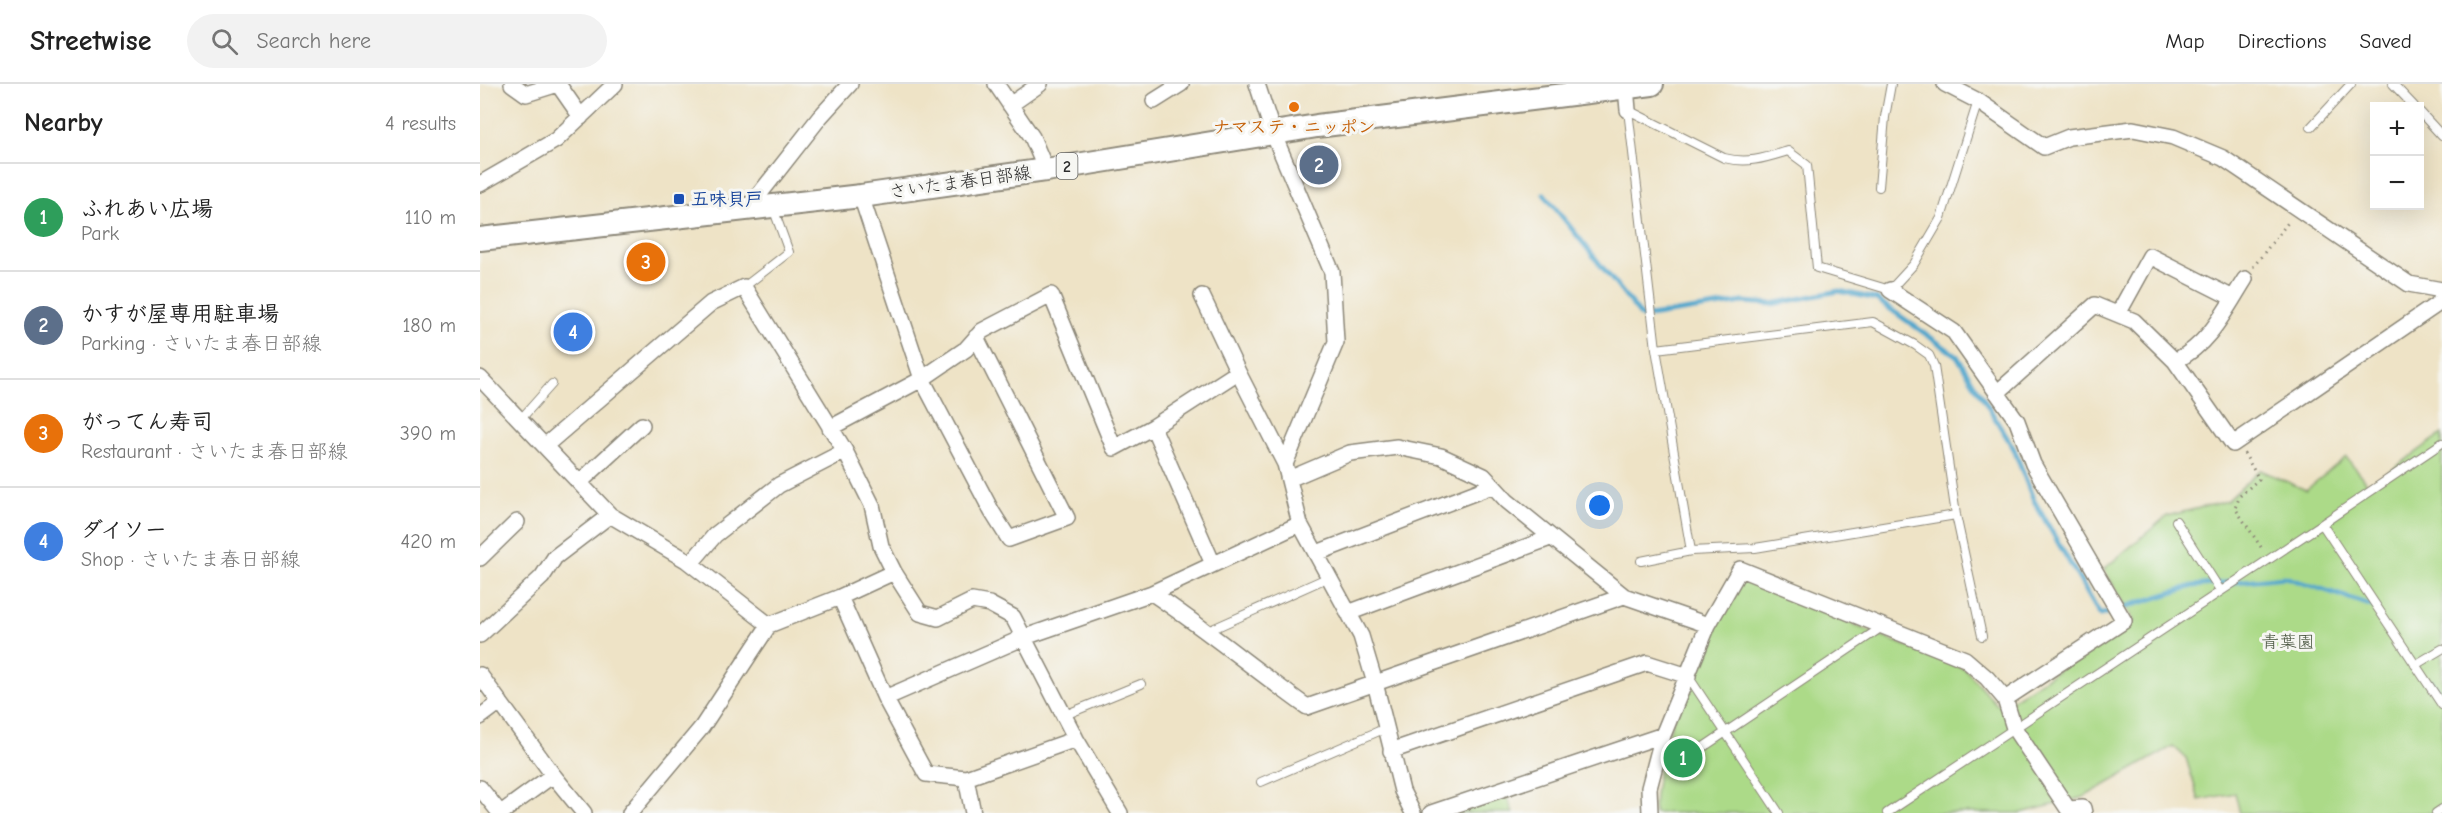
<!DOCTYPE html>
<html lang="en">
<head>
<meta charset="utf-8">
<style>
  body { margin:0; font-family:"Comic Neue","Klee One",sans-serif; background:#f2f2f2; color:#222 }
  .controls { position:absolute; right:18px; top:18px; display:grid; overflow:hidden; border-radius:0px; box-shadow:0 6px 24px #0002 }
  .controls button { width:54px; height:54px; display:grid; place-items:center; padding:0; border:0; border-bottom:2px solid #e0e0e0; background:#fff; color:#222; font:30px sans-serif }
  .you { position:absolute; left:1120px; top:422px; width:21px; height:21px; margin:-15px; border:4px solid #fff; border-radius:50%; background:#1a73e8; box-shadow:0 0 0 9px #1a73e833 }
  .badge { display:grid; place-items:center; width:39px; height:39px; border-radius:50%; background:#db2777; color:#fff; font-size:20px; font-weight:700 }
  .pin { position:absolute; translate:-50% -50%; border:3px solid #fff; box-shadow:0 2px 6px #0006 }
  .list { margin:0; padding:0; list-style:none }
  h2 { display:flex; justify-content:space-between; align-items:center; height:78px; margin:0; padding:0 24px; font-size:26px }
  h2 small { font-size:20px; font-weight:400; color:#767676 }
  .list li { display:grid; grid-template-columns:39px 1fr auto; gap:18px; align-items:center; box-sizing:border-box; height:108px; padding:0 24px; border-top:2px solid #e0e0e0 }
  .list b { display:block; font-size:22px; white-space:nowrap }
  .list p { margin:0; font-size:20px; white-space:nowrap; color:#767676 }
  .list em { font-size:20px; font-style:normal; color:#767676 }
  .icon { flex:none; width:33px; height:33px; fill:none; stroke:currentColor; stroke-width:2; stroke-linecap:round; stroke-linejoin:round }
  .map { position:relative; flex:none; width:1962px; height:729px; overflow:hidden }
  header { display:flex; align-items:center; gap:36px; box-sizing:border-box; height:84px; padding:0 30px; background:#fff; border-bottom:2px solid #e0e0e0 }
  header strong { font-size:28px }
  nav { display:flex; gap:33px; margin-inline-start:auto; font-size:21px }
  .search { width:420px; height:54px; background:#f2f2f2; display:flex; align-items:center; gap:15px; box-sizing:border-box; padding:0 21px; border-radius:33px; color:#767676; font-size:22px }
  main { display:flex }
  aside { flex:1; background:#fff }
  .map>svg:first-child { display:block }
  .green { fill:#acda88; stroke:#6c825a; stroke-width:1.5 }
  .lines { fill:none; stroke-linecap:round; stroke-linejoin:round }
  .stream { stroke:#4fa6cc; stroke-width:5 }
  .lane-casing { stroke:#8c8778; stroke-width:10 }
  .street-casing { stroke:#8c8778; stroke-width:18 }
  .primary-casing { stroke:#8c8778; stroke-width:26 }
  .path { stroke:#8c8778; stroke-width:3; stroke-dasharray:1.5 4.5; stroke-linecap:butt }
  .lane { stroke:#fff; stroke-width:8 }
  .street { stroke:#fff; stroke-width:15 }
  .primary { stroke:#fff; stroke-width:22 }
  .food-dot { fill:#e8710a; stroke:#f6f6f2; stroke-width:2 }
  .transit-dot { fill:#1a4fb4; stroke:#f6f6f2; stroke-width:2 }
  .labels { text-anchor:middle; stroke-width:6; stroke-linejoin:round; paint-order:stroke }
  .shield { fill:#f6f6f2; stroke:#686867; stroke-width:1.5 }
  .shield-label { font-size:16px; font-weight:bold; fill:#2b2b2b }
  .food-label { font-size:18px; font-weight:bold; fill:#c56008; stroke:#f6f6f2 }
  .street-label { font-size:18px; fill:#2b2b2b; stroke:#f6f6f2 }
  .transit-label { font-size:18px; font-weight:bold; fill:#164399; stroke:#f6f6f2; text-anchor:start }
  .park-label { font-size:18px; fill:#4b5742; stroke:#f6f6f2 }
</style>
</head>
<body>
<header>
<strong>Streetwise</strong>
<div class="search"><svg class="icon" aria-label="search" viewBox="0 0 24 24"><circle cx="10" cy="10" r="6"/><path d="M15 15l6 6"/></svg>Search here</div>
<nav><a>Map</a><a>Directions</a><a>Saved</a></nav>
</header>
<main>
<aside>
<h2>Nearby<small>4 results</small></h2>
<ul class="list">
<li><span class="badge" style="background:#2e9e5b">1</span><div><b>ふれあい広場</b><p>Park</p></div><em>110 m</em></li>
<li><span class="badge" style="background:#5c6f8a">2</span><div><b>かすが屋専用駐車場</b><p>Parking · さいたま春日部線</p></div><em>180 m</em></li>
<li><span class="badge" style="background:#e8710a">3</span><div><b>がってん寿司</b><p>Restaurant · さいたま春日部線</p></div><em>390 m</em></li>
<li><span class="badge" style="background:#3f7fe0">4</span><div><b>ダイソー</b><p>Shop · さいたま春日部線</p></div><em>420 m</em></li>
</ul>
</aside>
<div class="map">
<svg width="1962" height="729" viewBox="0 0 1962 729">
  <rect width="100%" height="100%" fill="#f6f6f2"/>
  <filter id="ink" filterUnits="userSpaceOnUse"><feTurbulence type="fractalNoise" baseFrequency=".0167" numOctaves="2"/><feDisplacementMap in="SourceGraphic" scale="12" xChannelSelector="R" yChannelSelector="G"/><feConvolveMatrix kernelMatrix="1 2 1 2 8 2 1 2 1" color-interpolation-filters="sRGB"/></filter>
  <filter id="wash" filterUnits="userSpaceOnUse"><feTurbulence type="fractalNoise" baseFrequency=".008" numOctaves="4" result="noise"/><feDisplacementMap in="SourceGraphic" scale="24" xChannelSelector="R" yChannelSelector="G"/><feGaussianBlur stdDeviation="1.35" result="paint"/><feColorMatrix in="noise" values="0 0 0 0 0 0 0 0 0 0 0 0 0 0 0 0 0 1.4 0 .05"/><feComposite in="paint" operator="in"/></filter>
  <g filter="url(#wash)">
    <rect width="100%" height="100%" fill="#eee3c6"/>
    <!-- green -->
    <path class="green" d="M1962,350V729H1760L1755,709L1719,716L1706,674L1693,662L1604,713L1541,729H1174C1175,650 1226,561 1263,492L1395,550L1484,584L1517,621L1532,616L1654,537L1624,485L1687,432L1747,417L1780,386L1826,406L1866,373L1889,402Z
      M1026,710L1033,729H970Z"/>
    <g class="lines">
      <!-- stream -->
      <path class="stream" d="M1064,110L1162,233L1263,218L1292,220L1359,207L1396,215L1477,272L1534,365L1553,415L1620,531L1713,502L1805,493L1896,523
        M1951,597L1962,614"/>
    </g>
  </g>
  <g filter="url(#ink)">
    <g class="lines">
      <!-- lane casing -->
      <g class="lane-casing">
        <path id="lane" d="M1913,0L1934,22
          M1148,26L1244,74C1268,80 1285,74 1308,67L1327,81L1337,184L1410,206L1434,180L1461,134L1498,17
          M1148,26L1176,265L1211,467
          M1940,28L1962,52
          M1831,43L1871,0
          M1399,103L1405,33L1411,0
          M264,203L309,168L293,124
          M1176,265L1393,238L1435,261L1449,271L1454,282L1476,431L1502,552
          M40,336L72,300
          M1696,437L1740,506
          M1842,440L1962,359
          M1161,477L1211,467L1275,464L1476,431
          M728,547L849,493
          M1935,581L1962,565
          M1208,592L1299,729
          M585,631L661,600
          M1222,664L1402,543
          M781,698L906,644
          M1407,729L1842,440L1962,621
          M1956,729L1962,725"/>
      </g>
      <!-- street casing -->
      <g class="street-casing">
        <path id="street" d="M32,0L46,10L78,0L101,33
          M516,0L552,53L566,86
          M777,0L793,49L852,188L856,258L805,380L820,440L881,552L895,599L922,707L933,729
          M1465,0L1498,17L1564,63L1589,53L1653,45L1693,53L1743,74L1929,200L1962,206
          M1146,3L1148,26
          M674,17L701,0
          M530,21L560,0
          M0,100L76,56L135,0
          M381,112L442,295L512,428L529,455L587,434L496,253
          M267,126L340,33L370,0
          M722,212L758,288
          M1638,230L1670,172L1753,214
          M1695,277C1729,261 1746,225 1765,195
          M0,294L130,431L206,476L289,541L222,643L150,729
          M1517,309L1615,221L1654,237L1695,277L1753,360L1959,219L1962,215
          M673,343L733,480
          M350,344L442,295L486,265L502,247L571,211L634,364L673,343L758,288L805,380
          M66,361L231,219L264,203L365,367L392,421L401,462L414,488L440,529L458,534L492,517L509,520L533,533L596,655L640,729
          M809,395L870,369L917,363L961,372L1004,392L1027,417L1144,512L1228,541L1183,651L1169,704L1170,729
          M100,398L162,341
          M837,469L1012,402
          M0,474L37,438
          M211,479L235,451L299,401L365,367
          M672,509C726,545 775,586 827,623L1144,512
          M360,513L405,614L446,690L486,694
          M868,529L1070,454
          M289,541L360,513L414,488
          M1228,541L1260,485L1485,575L1507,594L1525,615L1644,537L1553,380L1537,337L1474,248L1410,206
          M0,551L62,493L75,473L130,431
          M0,591L73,691L104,729
          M405,614L545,553L672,509L820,440
          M1525,615L1534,644L1588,725L1603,724L1604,729
          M0,633L20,618
          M911,667L1167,579L1208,592
          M0,704L20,729
          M21,729L73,691
          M493,729L486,694L596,655
          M951,729L1183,651"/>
      </g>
      <!-- primary casing -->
      <g class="primary-casing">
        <path id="primary" d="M0,155L381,112L566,86L837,42L1172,0"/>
      </g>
      <!-- path -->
      <path class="path" d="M1773,183L1810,136
        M1764,369L1779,395L1760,412L1755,424L1783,466"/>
      <!-- lane -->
      <use href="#lane" class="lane"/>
      <!-- street -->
      <use href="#street" class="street"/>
      <!-- primary -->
      <use href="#primary" class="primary"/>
    </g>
  </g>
  <!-- markers -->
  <circle class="food-dot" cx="814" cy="23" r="6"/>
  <rect class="transit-dot" x="193" y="109" width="12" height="12" rx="3"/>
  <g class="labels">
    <!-- shield labels -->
    <rect class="shield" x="576.5" y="69" width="21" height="26" rx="4.5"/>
    <g class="shield-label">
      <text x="587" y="88">2</text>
    </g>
    <!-- food labels -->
    <g class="food-label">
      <text x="814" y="49">ナマステ・ニッポン</text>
    </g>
    <!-- street labels -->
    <g class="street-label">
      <text transform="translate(480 98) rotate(-8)" y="6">さいたま春日部線</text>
    </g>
    <!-- transit labels -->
    <g class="transit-label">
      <text x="211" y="121">五味貝戸</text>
    </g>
    <!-- park labels -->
    <g class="park-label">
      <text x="1808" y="564">青葉園</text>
    </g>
  </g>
</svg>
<div class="controls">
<button>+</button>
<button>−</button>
</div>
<div class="you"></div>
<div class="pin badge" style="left:1203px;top:674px;background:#2e9e5b">1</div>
<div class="pin badge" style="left:839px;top:81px;background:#5c6f8a">2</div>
<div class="pin badge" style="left:166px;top:178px;background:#e8710a">3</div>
<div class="pin badge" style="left:93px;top:248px;background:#3f7fe0">4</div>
</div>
</main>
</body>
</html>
